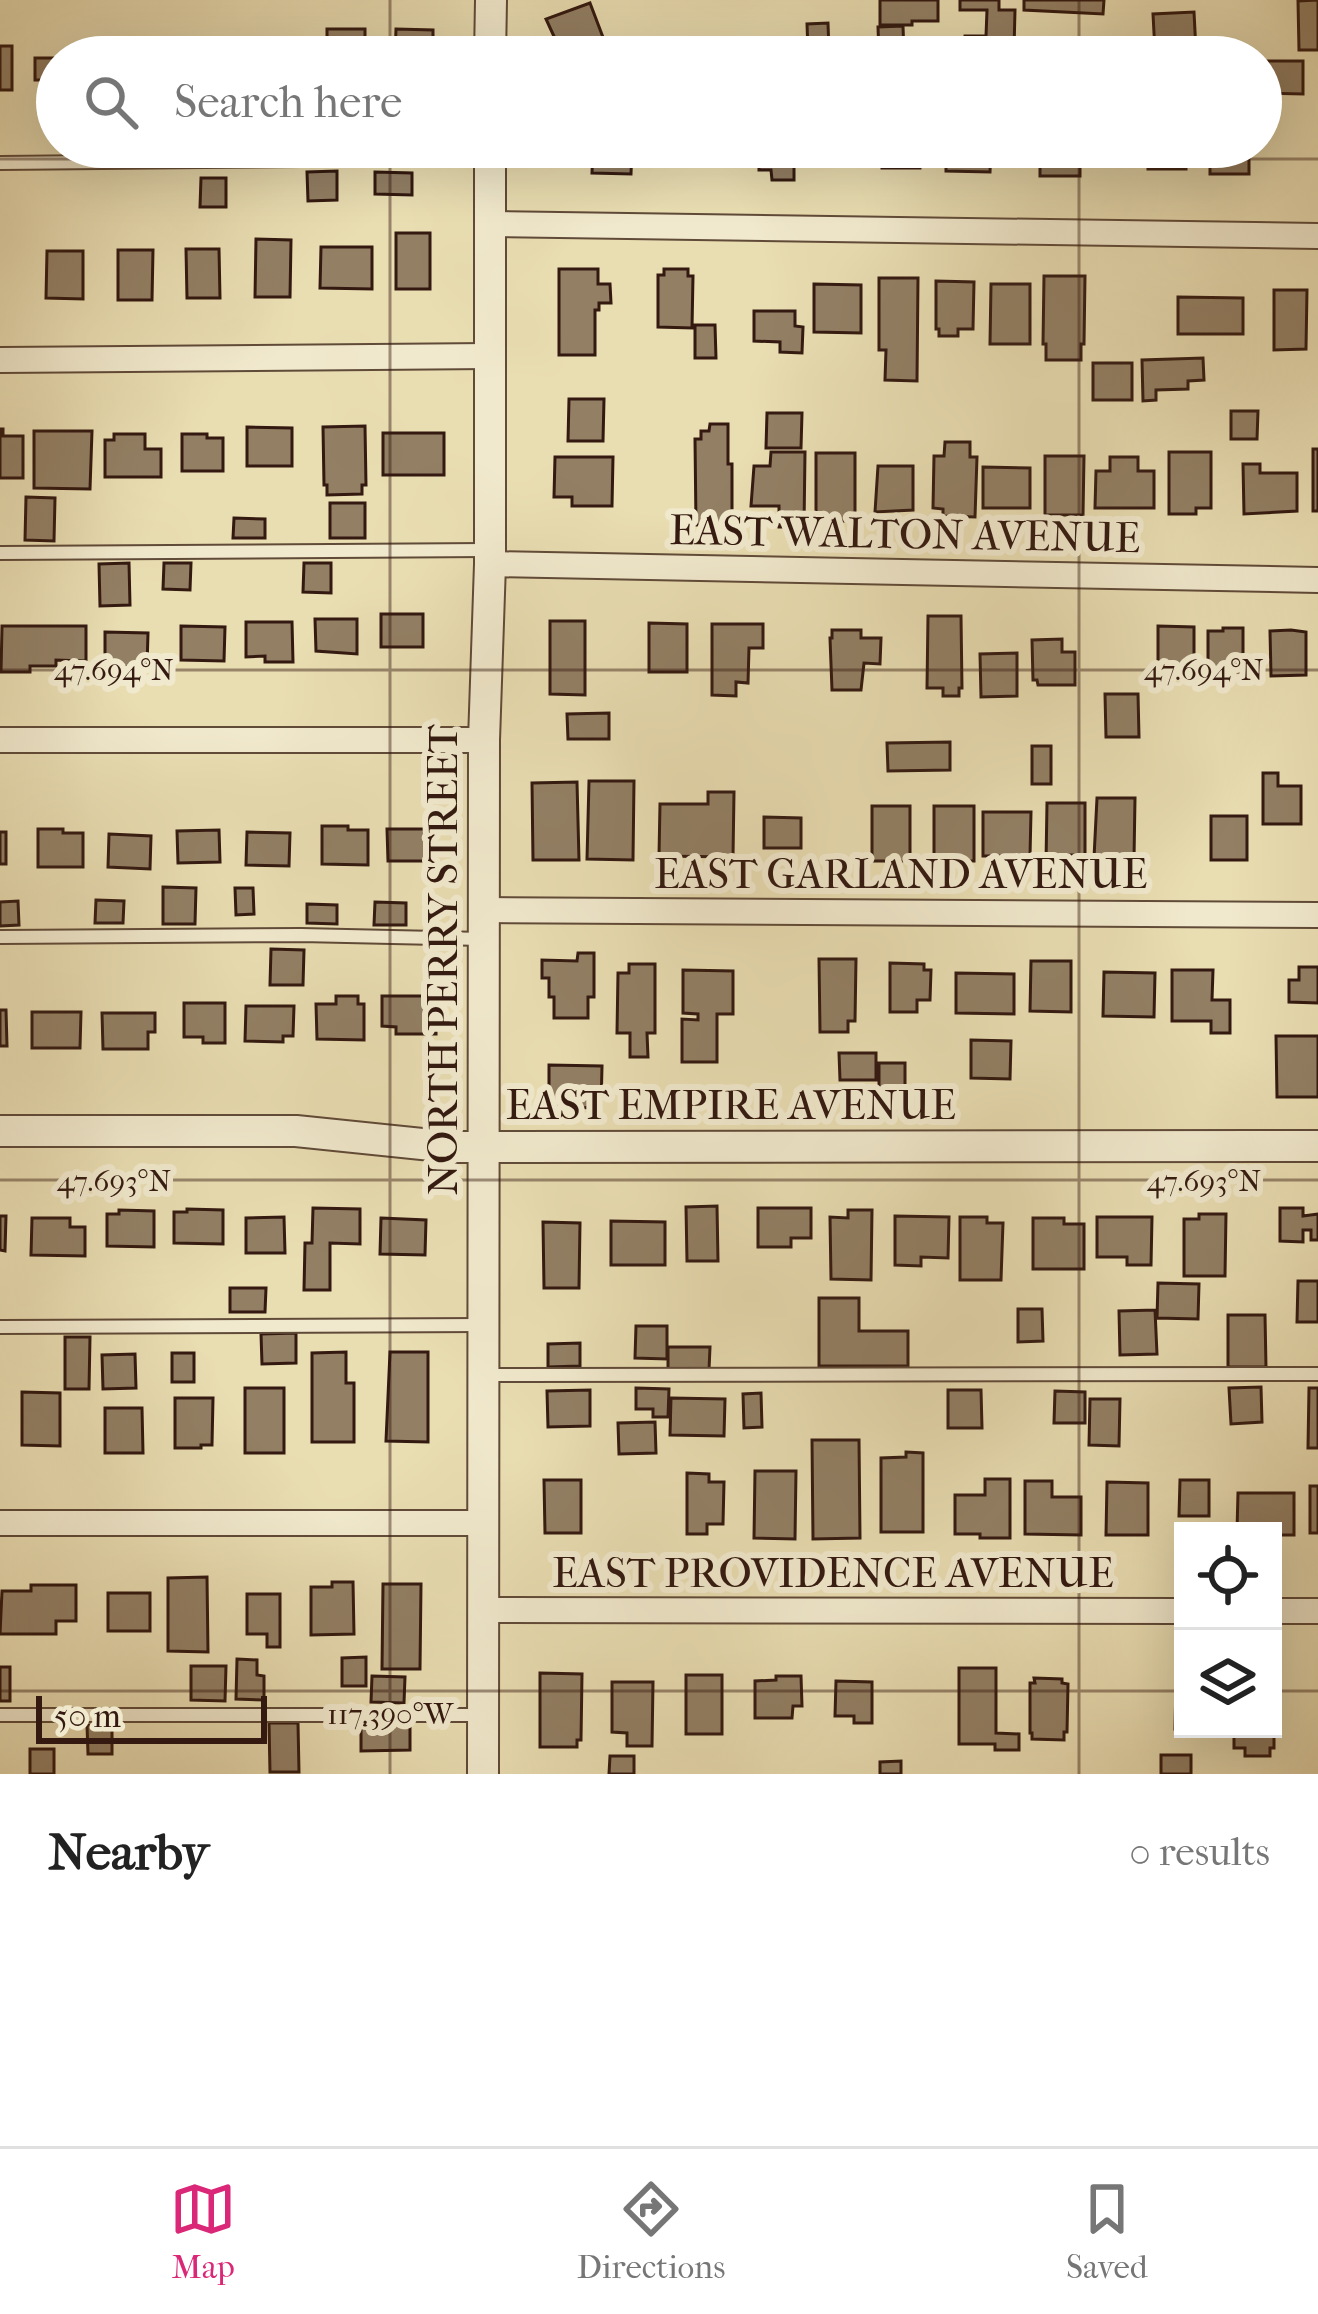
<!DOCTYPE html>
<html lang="en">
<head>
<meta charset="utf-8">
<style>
  body { margin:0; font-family:"IM FELL French Canon",serif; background:#f2f2f2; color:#222 }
  .controls { position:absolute; right:36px; bottom:36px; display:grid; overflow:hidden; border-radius:0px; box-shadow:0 12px 48px #0002 }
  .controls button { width:108px; height:108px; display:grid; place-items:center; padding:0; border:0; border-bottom:3px solid #e0e0e0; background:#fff; color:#222; font:60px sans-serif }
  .scale { position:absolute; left:36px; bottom:30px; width:231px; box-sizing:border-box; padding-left:12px; border:6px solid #331910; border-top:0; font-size:33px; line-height:42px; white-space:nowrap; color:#331910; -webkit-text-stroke:9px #f1e9cd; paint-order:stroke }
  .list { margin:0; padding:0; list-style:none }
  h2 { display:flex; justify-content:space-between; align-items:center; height:156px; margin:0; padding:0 48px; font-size:51px }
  h2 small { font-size:39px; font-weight:400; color:#767676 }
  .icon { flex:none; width:66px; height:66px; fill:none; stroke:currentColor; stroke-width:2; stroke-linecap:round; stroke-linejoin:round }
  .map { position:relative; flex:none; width:1318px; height:1774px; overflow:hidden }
  .search { position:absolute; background:#fff; box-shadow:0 12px 48px #0002; left:36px; right:36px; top:36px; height:132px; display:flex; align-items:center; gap:30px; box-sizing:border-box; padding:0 42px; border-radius:66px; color:#767676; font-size:45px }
  .sheet { height:372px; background:#fff }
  nav { display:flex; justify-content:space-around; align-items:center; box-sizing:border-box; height:168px; border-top:3px solid #e0e0e0; background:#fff; font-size:33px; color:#767676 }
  nav a { display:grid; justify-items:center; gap:6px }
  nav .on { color:#db2777 }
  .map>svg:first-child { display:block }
  .building { fill:#927f64; stroke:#331910; stroke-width:3 }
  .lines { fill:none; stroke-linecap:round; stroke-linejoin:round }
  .service-casing { stroke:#604a38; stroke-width:16 }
  .minor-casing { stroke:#604a38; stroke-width:28 }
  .tertiary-casing { stroke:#604a38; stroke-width:34 }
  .service { stroke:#f1e9cd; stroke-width:12 }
  .minor { stroke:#f1e9cd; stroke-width:24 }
  .tertiary { stroke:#f1e9cd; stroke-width:30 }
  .ticks { fill:none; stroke:#331910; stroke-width:3; stroke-opacity:0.45 }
  .labels { text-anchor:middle; stroke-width:12; stroke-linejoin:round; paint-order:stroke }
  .street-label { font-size:42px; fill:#331910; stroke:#f1e9cd }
  .ticks-label { font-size:30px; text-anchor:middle; fill:#331910; stroke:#f1e9cd; stroke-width:12; stroke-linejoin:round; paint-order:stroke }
</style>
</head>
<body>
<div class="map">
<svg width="1318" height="1774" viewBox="0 0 1318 1774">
  <rect width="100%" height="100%" fill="#e9ddb2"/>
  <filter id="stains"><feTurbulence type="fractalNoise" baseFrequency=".00167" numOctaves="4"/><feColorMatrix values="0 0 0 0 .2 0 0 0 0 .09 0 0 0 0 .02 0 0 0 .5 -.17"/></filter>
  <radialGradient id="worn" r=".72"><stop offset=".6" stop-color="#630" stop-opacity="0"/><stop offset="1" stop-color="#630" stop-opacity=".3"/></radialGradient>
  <!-- building -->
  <path class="building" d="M880,0H938V21H912V25H880Z
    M960,0H999V10H1015L1014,50L997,49V54L964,53L965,36H986L987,10H960Z
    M1024,0H1104L1103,14L1024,10Z
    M1318,0V50H1299L1298,1Z
    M590,3L604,40L563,56L546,19Z
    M1194,12L1196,51L1155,52L1153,14Z
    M828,23L829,51H808L807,24Z
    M903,26L904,55L879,56L878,27Z
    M327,29H365V57H327Z
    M396,29L433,30V57H395Z
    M113,44L162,45V57H113Z
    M0,46H12V90H0Z
    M70,47H94V57H60V55H70Z
    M187,47H228V57H187Z
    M255,53L300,54V57H255Z
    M35,58H57V80H35Z
    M1263,61H1303V94L1262,93Z
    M308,147H335V153L308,151Z
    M593,147H632L631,174L592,173Z
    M649,147H690V152L649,151Z
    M702,147H740V162L702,161Z
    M759,147H794V180H772L771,170H759Z
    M882,147H921L920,168H882Z
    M946,147H991L990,172L946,171Z
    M1040,147H1080V176H1040Z
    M1148,147H1186V169H1148Z
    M1210,147H1249V174H1210Z
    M337,171V200L308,201L307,172Z
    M375,172L412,173V195L375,194Z
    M201,178H226V207H200Z
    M396,233H430V289H396Z
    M256,239L291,240L290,297H255Z
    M321,247H372V289L320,288Z
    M186,249H219L220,298H187Z
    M118,250H153L152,300H118Z
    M47,251H83V299L46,298Z
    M559,269H598V284H610L611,303H599V310H595V355H559Z
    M664,269H688V276H693L692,328L658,327V275H664Z
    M1044,276H1085L1084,344H1081V360H1046V344H1043Z
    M879,278H918L917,381L885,380L886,350H879Z
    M936,281L974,282L973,329H958V336H939V329H936Z
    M814,284L861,285V333L814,332Z
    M991,284H1030V344H990Z
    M1274,290H1307L1306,349L1274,350Z
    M1178,297L1243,298V334H1178Z
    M754,311H795V326L803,327L802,353L780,352V342L754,341Z
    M695,325H715L716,358H695Z
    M1203,358L1204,380L1188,381V389L1156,390V400L1143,401L1142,360Z
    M1093,363H1132V400H1093Z
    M569,399H604L603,441H568Z
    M1231,411H1258L1257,439H1231Z
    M767,413H802L801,448H766Z
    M710,424H728V464H732V525H696L695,439H701V431H709Z
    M365,426L366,485H362V494L327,495V485H324L323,427Z
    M247,427L292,428V466H247Z
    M0,429H3V436H23V478H0Z
    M34,431H92L90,489L34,488Z
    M383,433H444V475H383Z
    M114,434H145V449H161V477H105V440H114Z
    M182,434H207V438H223V471H182Z
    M945,442H970V457H977L975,517L943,516V509L933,508L934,456H944Z
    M1313,449H1318V511H1313Z
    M771,452H805L804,527H779V506H751L754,466H770Z
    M1169,452H1211V508H1196V514H1169Z
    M816,453H855V521H816Z
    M1045,456H1084L1083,515H1045Z
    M555,457H613L612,506H572V497H554Z
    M1110,457H1138V471H1154V508H1095L1096,471H1110Z
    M1243,464H1260V473H1297V511L1244,514Z
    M878,466H913V510L875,512Z
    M983,467L1030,468V508H983Z
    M26,497L55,498L54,541L25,540Z
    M330,503H365V538H330Z
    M234,518L265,519V538H233Z
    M129,563L130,605L100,606L99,564Z
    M164,563H191L190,590L163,589Z
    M304,563H331V593L303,592Z
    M381,614H423V647H381Z
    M928,616H961L962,688H959V696H943V688H927Z
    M315,619H357V654L316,651Z
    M550,621H585V695L550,694Z
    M246,622H292L293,662H265V656L246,657Z
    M649,623L687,624V672H649Z
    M712,624H763V648H749L748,683L736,682V696L712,695Z
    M2,626H86V661L56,660V666H30V672H1Z
    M181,626L225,627L224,661L181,660Z
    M1158,626L1194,627V672H1158Z
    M1223,628H1243V672H1208V631H1223Z
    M832,630H861V638H881L880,664L864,663L861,690H832L830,638H832Z
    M1291,630L1306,632V675L1271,676L1270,631Z
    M105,632L148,633L147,667L105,666Z
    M1062,639V652H1075V685H1038L1037,680H1033L1032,640Z
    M1017,653V696L981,697L980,654Z
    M1105,694H1138L1139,737H1106Z
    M609,713V739H568L567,714Z
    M950,742V770L888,771L887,743Z
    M1032,746H1051V784H1032Z
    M1263,773H1278V786H1301V824H1263Z
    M589,781H634L633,860L587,859Z
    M577,782L579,860H533L532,783Z
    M708,792H734L733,857L659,856L660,804H708Z
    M1097,798H1135L1134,859L1094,858Z
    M1047,803H1085V855H1069V863H1046Z
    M872,806H910V861H872Z
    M934,806H974V861H934Z
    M983,812H1031L1030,856H983Z
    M1211,816H1247V860H1211Z
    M764,817L801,818V848H764Z
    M322,826H348V830H368V865L322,864Z
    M38,829H63V833H83V867H38Z
    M387,829H430V861H388Z
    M219,830L220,862L178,863L177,831Z
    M0,832H6V864H0Z
    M247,832L290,833L289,866L246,865Z
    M109,834L151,836L150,869L108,867Z
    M163,887L196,888L195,924H163Z
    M235,888H253L254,914L236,915Z
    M96,900L124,901L123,923H95Z
    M18,901L19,925L0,926V902Z
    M375,902L406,903V925H374Z
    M307,904L337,905V924L307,923Z
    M271,949L304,950L303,985H270Z
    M578,953H594V997H588V1018H554V997H549V978H542V960L577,961Z
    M819,959H856L855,1021H848V1032H820Z
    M1031,961H1071V1012L1030,1011Z
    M890,963L924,964V970H931L930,1000H917V1012H890Z
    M629,964H655V1033H647L648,1057H630V1033H617L618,973H629Z
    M1299,967H1318V1003L1289,1002V980H1299Z
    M683,970L733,971V1014H717V1062H682V1019L698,1020V1014L683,1013Z
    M1172,970H1213L1212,1000H1230V1033H1211V1021H1172Z
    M1104,972L1155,973L1154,1017L1103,1016Z
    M956,973L1014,974V1014L956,1013Z
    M336,996H358V1004H364V1040L317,1039L316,1004H336Z
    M382,996H436V1034H396V1027L382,1026Z
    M184,1003H225V1043H203V1037H184Z
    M246,1006H294L293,1036H283V1042L245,1041Z
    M0,1010H6L7,1046H0Z
    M32,1012H81L80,1048H32Z
    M102,1013H155V1032H148V1049H103Z
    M1276,1036H1318V1097H1277Z
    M971,1040L1011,1041L1010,1079L971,1078Z
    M839,1053H876V1080H840Z
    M879,1063H905V1101H879Z
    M549,1065L602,1066L601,1108L549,1107Z
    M717,1206L718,1261H687L686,1207Z
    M313,1208L360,1209V1244L330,1243V1290H304L305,1243H312Z
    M758,1208H811V1238H791V1247H758Z
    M1280,1208H1303V1216L1318,1214V1240H1311V1230H1303V1242L1280,1241Z
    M187,1209L223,1210V1244L174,1243V1212H187Z
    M119,1210L154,1211V1247L107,1246V1214H119Z
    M848,1210H872L871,1280L831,1279L830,1217L848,1218Z
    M1199,1214H1226L1225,1276H1184V1219H1199Z
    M0,1216H6L5,1251L0,1250Z
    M895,1216L949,1217L948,1258L921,1257V1266L895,1265Z
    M284,1217L285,1253H246V1218Z
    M960,1217H987V1223H1003L1001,1280H960Z
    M1097,1217H1152L1151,1265H1127V1257H1097Z
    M32,1218H70V1227H85V1256L31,1255Z
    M381,1218L426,1220L425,1255L380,1254Z
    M1033,1218H1064V1224H1084V1269H1033Z
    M611,1221L665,1222V1265H611Z
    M543,1222L580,1223L579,1288H544Z
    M1298,1281H1318V1322H1297Z
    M1158,1283L1199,1284L1198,1319L1157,1318Z
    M230,1288H266L265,1312H230Z
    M819,1298H859V1331H908V1366H819Z
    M1018,1309H1042L1043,1341L1018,1342Z
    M1155,1310L1157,1354L1120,1355L1119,1311Z
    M1228,1315H1265L1266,1367H1228Z
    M636,1326H667V1359L635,1358Z
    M296,1333V1363L262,1364L261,1334Z
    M65,1337H90L89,1389H65Z
    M580,1343V1366L548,1367V1344Z
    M668,1347H710L709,1370H668Z
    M346,1352V1383H354V1442H312V1353Z
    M390,1352H428V1442L386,1441Z
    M172,1353H194V1382H172Z
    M135,1354L136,1388L103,1389L102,1355Z
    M1261,1387L1262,1422L1231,1424L1229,1388Z
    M245,1388H284V1453H245Z
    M636,1388L669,1389L668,1417H653V1409H636Z
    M1309,1388H1318V1448H1308Z
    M590,1390V1426L548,1427L547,1391Z
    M948,1390H981L982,1428H948Z
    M1055,1391L1085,1392V1423H1054Z
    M22,1392L60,1393V1446L22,1445Z
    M761,1393L762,1427L744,1428L743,1394Z
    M175,1398H213L212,1445H201V1448H175Z
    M671,1398L725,1399L724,1436L670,1435Z
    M1090,1399H1120L1119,1446L1089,1445Z
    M105,1408H142L143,1453H105Z
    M655,1422L656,1453L619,1454L618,1423Z
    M812,1440H859L860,1538L813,1539Z
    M906,1452L923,1453V1532H881V1458L906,1457Z
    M755,1471H796L795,1539L754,1538Z
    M687,1473L709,1474V1482H724L723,1524H707V1534H687Z
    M985,1479H1010V1538H980V1534H955V1495H985Z
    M544,1480H581V1533H545Z
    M1180,1480H1209V1516H1179Z
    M1025,1481H1052V1497H1081V1535L1025,1534Z
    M1107,1482L1148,1483V1535H1106Z
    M1310,1486H1318V1533H1310Z
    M1238,1493H1294V1535H1273V1531H1237Z
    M207,1577L208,1652L168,1651V1578Z
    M332,1582H353L354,1634L311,1635V1587H332Z
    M383,1584H421L420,1669H382Z
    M31,1585H76V1621H56V1634H0L2,1591H31Z
    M108,1593H150V1631H108Z
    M247,1594H280V1647H267V1634H247Z
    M366,1657V1686H342V1658Z
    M237,1659L257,1660V1675L264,1676V1700L236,1699Z
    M191,1666H226L225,1701L191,1700Z
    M0,1667H10V1701H0Z
    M959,1668H996V1733L1019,1734V1750H995V1744H959Z
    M540,1673L582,1674L581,1740H577V1747H540Z
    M686,1675H722V1734H686Z
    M372,1676L405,1677L404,1703L371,1702Z
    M776,1676H801L802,1706H793L792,1718H755V1681L776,1680Z
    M1034,1678L1062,1679V1683L1068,1684L1067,1732H1064V1740L1032,1739V1733H1030V1683H1035Z
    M836,1681L872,1682V1723H854V1716H835Z
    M612,1682H653L652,1746H627V1733L612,1732Z
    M1176,1683H1183V1729H1175Z
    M1274,1687V1748H1270V1756H1245V1748H1234V1729H1273Z
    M269,1723H298L299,1772H270Z
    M87,1725H112V1754H88Z
    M361,1725H410V1750L361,1751Z
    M30,1749H54V1774H30Z
    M1161,1755H1191V1774H1161Z
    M610,1756H634V1774H609Z
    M901,1761V1774H880V1762Z"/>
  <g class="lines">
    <!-- service casing -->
    <g class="service-casing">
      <path id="service" d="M0,163L490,158
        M0,553L488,550
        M0,937L301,935L483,939
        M0,1327L484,1325
        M485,1375L1318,1374
        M0,1715H482"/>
    </g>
    <!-- minor casing -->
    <g class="minor-casing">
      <path id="minor" d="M490,224L1318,236
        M0,360L490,356
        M490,564L1318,580
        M0,740H484
        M483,910L1318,915
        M0,1523H482
        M483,1610L1183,1611
        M1273,1611H1318"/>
    </g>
    <!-- tertiary casing -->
    <g class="tertiary-casing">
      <path id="tertiary" d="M490,57L491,0
        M0,1131H296L451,1147L1318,1146
        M483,1774L484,740L490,564V147"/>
    </g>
    <!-- service -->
    <use href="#service" class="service"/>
    <!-- minor -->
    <use href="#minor" class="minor"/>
    <!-- tertiary -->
    <use href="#tertiary" class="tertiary"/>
  </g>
  <!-- ticks -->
  <path class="ticks" d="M390,0V57M1079,0V57M390,147V1774M1079,147V1774M0,159H1318M0,670H1318M0,1180H1318M0,1691H1183M1273,1691H1318"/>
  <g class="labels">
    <!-- street labels -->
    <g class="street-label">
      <text transform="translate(905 533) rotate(1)" y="15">EAST WALTON AVENUE</text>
      <text x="901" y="888">EAST GARLAND AVENUE</text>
      <text transform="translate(442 960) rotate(-90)" y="15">NORTH PERRY STREET</text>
      <text x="731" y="1119">EAST EMPIRE AVENUE</text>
      <text x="833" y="1587">EAST PROVIDENCE AVENUE</text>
    </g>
  </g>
  <g class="ticks-label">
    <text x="114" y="680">47.694°N</text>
    <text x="1204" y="680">47.694°N</text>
    <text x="114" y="1191">47.693°N</text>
    <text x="1204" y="1191">47.693°N</text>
    <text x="390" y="1724">117.390°W</text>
  </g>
  <rect width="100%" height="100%" filter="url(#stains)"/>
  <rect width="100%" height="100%" fill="url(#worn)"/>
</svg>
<div class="controls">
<button><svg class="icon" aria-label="locate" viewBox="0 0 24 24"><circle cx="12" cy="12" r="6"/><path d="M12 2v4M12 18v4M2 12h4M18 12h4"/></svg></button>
<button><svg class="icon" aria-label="layers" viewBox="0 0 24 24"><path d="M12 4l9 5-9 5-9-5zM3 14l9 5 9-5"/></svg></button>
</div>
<div class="scale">50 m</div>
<div class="search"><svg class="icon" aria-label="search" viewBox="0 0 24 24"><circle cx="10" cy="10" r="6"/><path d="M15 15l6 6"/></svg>Search here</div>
</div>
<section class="sheet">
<h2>Nearby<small>0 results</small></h2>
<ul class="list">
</ul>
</section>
<nav>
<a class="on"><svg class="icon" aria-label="map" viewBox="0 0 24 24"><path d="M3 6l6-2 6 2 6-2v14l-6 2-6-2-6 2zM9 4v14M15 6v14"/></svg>Map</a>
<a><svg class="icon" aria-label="directions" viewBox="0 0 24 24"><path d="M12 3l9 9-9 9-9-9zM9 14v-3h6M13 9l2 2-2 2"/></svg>Directions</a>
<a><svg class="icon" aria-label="saved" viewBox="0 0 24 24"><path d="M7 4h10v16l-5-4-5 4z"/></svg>Saved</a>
</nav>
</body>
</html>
